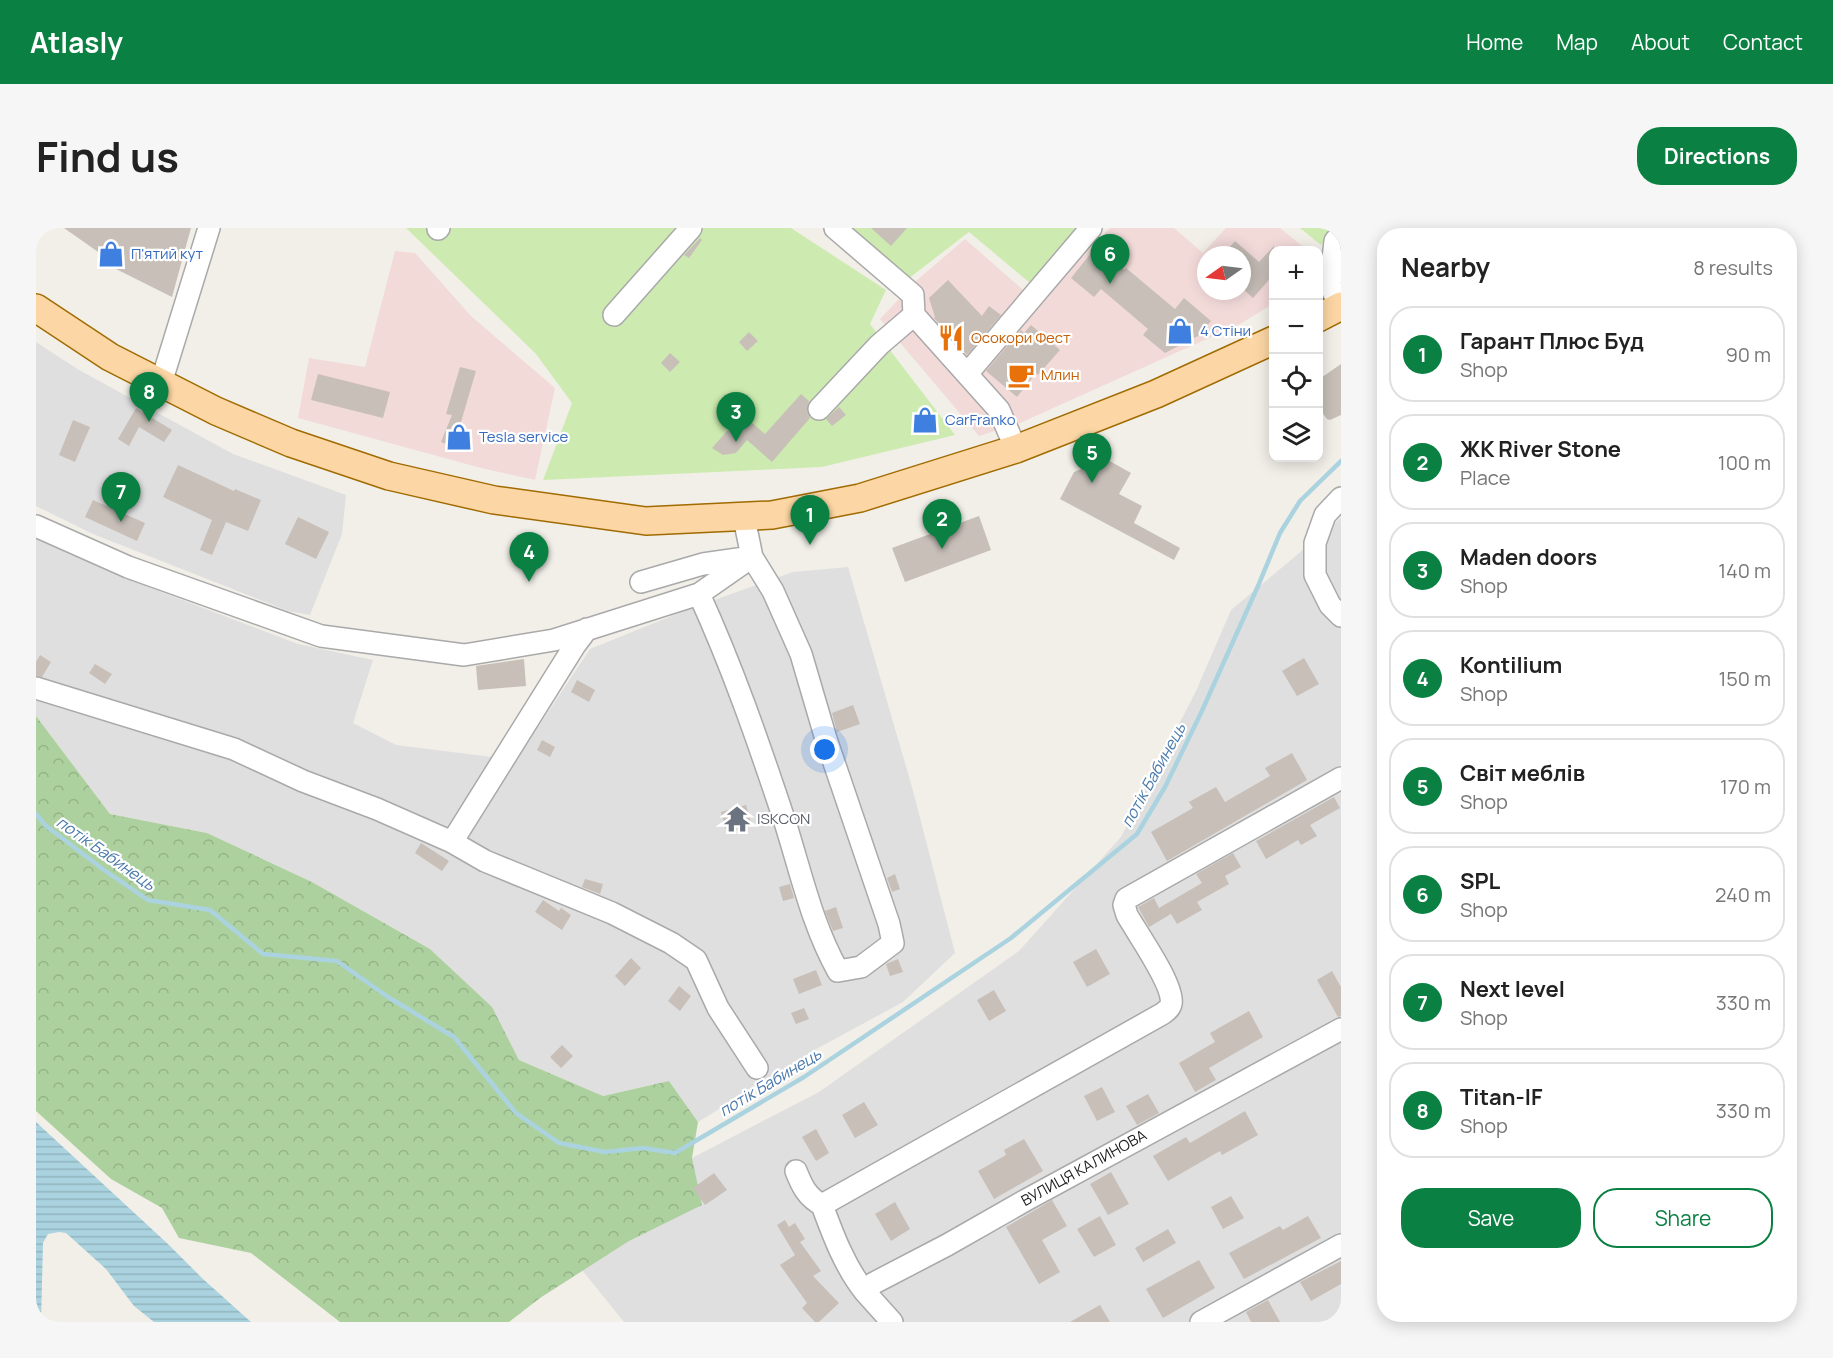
<!DOCTYPE html>
<html lang="en">
<head>
<meta charset="utf-8">
<style>
  body { margin:0; font-family:Manrope,sans-serif; background:#f6f6f6; color:#222 }
  .controls { position:absolute; right:18px; top:18px; display:grid; overflow:hidden; border-radius:12px; box-shadow:0 3px 15px #0003 }
  .controls button { width:54px; height:54px; display:grid; place-items:center; padding:0; border:0; border-bottom:2px solid #e0e0e0; background:#fff; color:#222; font:30px sans-serif }
  .compass { position:absolute; left:1161px; top:18px; width:54px; height:54px; border-radius:50%; background:#fff; box-shadow:0 3px 15px #0003; rotate:256deg }
  .you { position:absolute; left:789px; top:522px; width:21px; height:21px; margin:-15px; border:4px solid #fff; border-radius:50%; background:#1a73e8; box-shadow:0 0 0 9px #1a73e833 }
  .badge { display:grid; place-items:center; width:39px; height:39px; border-radius:50%; background:#0b8043; color:#fff; font-size:20px; font-weight:700 }
  .pin { position:absolute; translate:-50% -50px; filter:drop-shadow(0 2px 3px #0008) }
  .pin::after { content:''; position:absolute; top:32px; width:21px; height:18px; background:inherit; clip-path:polygon(0 0,100% 0,50% 100%) }
  .list { margin:0; padding:0; list-style:none }
  h2 { display:flex; justify-content:space-between; align-items:center; height:78px; margin:0; padding:0 24px; font-size:26px }
  h2 small { font-size:20px; font-weight:400; color:#767676 }
  .list li { display:grid; grid-template-columns:39px 1fr auto; gap:18px; align-items:center; box-sizing:border-box; height:96px; margin:0 12px 12px; padding:0 12px; border:2px solid #e0e0e0; border-radius:24px }
  .list b { display:block; font-size:22px; white-space:nowrap }
  .list p { margin:0; font-size:20px; white-space:nowrap; color:#767676 }
  .list em { font-size:20px; font-style:normal; color:#767676 }
  .actions { display:flex; gap:12px; padding:18px 24px }
  .actions a { flex:1; padding:14px 0; border:2px solid #0b8043; border-radius:24px; text-align:center; font-size:21px; color:#0b8043 }
  .actions .main { background:#0b8043; color:#fff }
  .icon { flex:none; width:33px; height:33px; fill:none; stroke:currentColor; stroke-width:2; stroke-linecap:round; stroke-linejoin:round }
  .map { position:relative; flex:none; width:1305px; height:1094px; overflow:hidden; border-radius:24px }
  header { display:flex; align-items:center; gap:36px; box-sizing:border-box; height:84px; padding:0 30px; background:#0b8043; color:#fff }
  header strong { font-size:28px }
  nav { display:flex; gap:33px; margin-inline-start:auto; font-size:21px }
  .intro { display:flex; align-items:center; justify-content:space-between; box-sizing:border-box; height:144px; padding:0 36px }
  h1 { margin:0; font-size:42px }
  .button { padding:15px 27px; border-radius:24px; background:#0b8043; color:#fff; font-size:21px; font-weight:700 }
  main { display:flex; gap:36px; padding:0 36px }
  aside { flex:1; background:#fff; border-radius:24px; box-shadow:0 3px 15px #0003 }
  .map>svg:first-child { display:block }
  .residential { fill:#e0dfdf }
  .commercial { fill:#f2dad9; fill-rule:evenodd }
  .forest { fill:url(#forest-crowns) }
  .garden { fill:#cdebb0 }
  .water { fill:url(#water-rules) }
  .lines { fill:none; stroke-linecap:round; stroke-linejoin:round }
  .stream { stroke:#aad3df; stroke-width:4.5 }
  .building { fill:#c7bfb8 }
  .minor-casing { stroke:#a9a9a9; stroke-width:24 }
  .major-casing { stroke:#a06b00; stroke-width:30 }
  .minor { stroke:#fff; stroke-width:21 }
  .major { stroke:#fcd6a4; stroke-width:27 }
  .labels { text-anchor:middle; stroke-width:4.5; stroke-linejoin:round; paint-order:stroke }
  .shop-label { font-size:15px; fill:#366cbe; stroke:#fff; text-anchor:start }
  .food-label { font-size:15px; fill:#c56008; stroke:#fff; text-anchor:start }
  .worship-label { font-size:15px; fill:#5b616d; stroke:#fff; text-anchor:start }
  .street-label { font-size:15px; fill:#222; stroke:#fff }
  .water-label { font-size:16px; font-style:italic; fill:#4a7aab; stroke:#fff }
</style>
</head>
<body>
<header>
<strong>Atlasly</strong>
<nav><a>Home</a><a>Map</a><a>About</a><a>Contact</a></nav>
</header>
<div class="intro"><h1>Find us</h1><a class="button">Directions</a></div>
<main>
<div class="map">
<svg width="1305" height="1094" viewBox="0 0 1305 1094">
  <defs>
    <pattern id="forest-crowns" width="20" height="18" patternUnits="userSpaceOnUse" patternTransform="scale(1.5)"><rect width="20" height="18" fill="#add19e"/><path d="M2 6a3 3 0 1 1 6 0M12 15a3 3 0 1 1 6 0" fill="none" stroke="#95b388"/></pattern>
    <pattern id="water-rules" width="6" height="5" patternUnits="userSpaceOnUse" patternTransform="scale(1.5)"><rect width="6" height="5" fill="#aad3df"/><path d="M0 2.5h6" fill="none" stroke="#92b5bf"/></pattern>
  </defs>
  <rect width="100%" height="100%" fill="#f2efe9"/>
  <!-- residential -->
  <path class="residential" d="M0,114L43,142L197,226L310,267L306,306L274,387L252,383L57,306L0,278Z
    M1305,290V1094H588L546,1042L593,1013L657,960L656,930L783,864L983,723L1085,609L1160,463L1195,382Z
    M0,308L99,354L262,416L337,432L317,495L360,517L480,532L554,421L653,381L757,344L812,339L876,559L919,725L867,774L784,819L662,894L633,853L567,868L483,832L455,779L394,721L276,654L171,605L74,586L0,488Z"/>
  <!-- commercial -->
  <path class="commercial" d="M1074,0H1138L1167,25L1190,0H1244L1271,22H1238L1237,76L1204,96L984,195L943,208L844,91L880,53L929,11L1002,75ZM1170,27H1206V63H1170Z
    M359,23L379,25L435,88L519,160L499,252L445,240L262,190L273,130L329,139Z"/>
  <!-- forest -->
  <path class="forest" d="M0,488L74,586L171,605L276,654L394,721L456,779L483,832L567,868L633,853L662,894L656,930L666,977L593,1013L504,1070L473,1094H304L215,1025L143,1010L126,980L75,951L0,883Z"/>
  <!-- garden -->
  <path class="garden" d="M370,0H755L850,62L834,96L919,207L786,239L507,252L536,175L500,126Z
    M814,0H1053L994,55L933,4L872,51Z
    M1264,0H1301L1285,17Z"/>
  <!-- water -->
  <path class="water" d="M0,894L133,1017L167,1051L215,1094H118L98,1078L70,1041L30,1005L23,1004L12,1006L7,1015L5,1094H0Z"/>
  <g class="lines">
    <!-- stream -->
    <path class="stream" d="M0,586L9,597L68,642L112,672L174,682L227,726L301,733L352,769L418,809L480,885L523,915L569,924L607,920L639,925L768,849L975,710L1101,606L1129,559L1165,485L1222,358L1244,305L1264,273L1305,233"/>
  </g>
  <!-- building -->
  <path class="building" d="M28,0H155L136,69L62,32L65,26Z
    M835,0H871L855,18Z
    M664,10L666,12L653,30L648,27Z
    M1199,13L1223,34L1238,18V46L1217,70L1206,60V27H1187Z
    M1060,19L1088,42L1090,40L1139,81L1148,70L1175,93L1164,107L1129,125L1107,107L1112,101L1065,61L1058,69L1035,50Z
    M912,52L946,88L953,78L965,87L931,127L898,90L899,89L893,70Z
    M995,97L1024,122L1002,147L1000,145L981,169L950,143L985,102L988,105Z
    M713,104L722,113L711,123L703,114Z
    M634,125L644,134L634,144L625,135Z
    M1305,136V187L1294,192L1291,191L1282,179V152Z
    M424,139L440,143L422,204L433,208L428,223L405,214L416,187L410,186Z
    M282,146L354,164L347,190L275,172Z
    M765,166L773,173L771,179V184L774,190L736,234L711,212L700,225L687,227L676,220L706,186L729,206Z
    M803,179L810,187L796,198L790,191Z
    M100,180L136,202L128,214L103,199L93,218L82,211Z
    M37,192L54,199L39,234L23,227Z
    M1070,231L1095,245L1083,266L1106,278L1098,295L1144,320L1138,332L1024,271L1038,244Z
    M142,237L198,263L199,261L225,272L212,303L190,294L176,327L164,322L176,292L127,269Z
    M57,272L109,295L101,313L49,289Z
    M943,288L955,322L869,354L856,320Z
    M262,289L293,304L280,331L249,316Z
    M4,427L15,434L6,449L0,448V434Z
    M1268,430L1283,456L1261,468L1246,443Z
    M488,431L490,458L442,462L440,438Z
    M59,436L76,446L69,456L53,445Z
    M541,452L559,462L553,474L535,464Z
    M817,477L824,496L801,504L796,485Z
    M506,512L519,519L514,529L501,522Z
    M1256,525L1271,552L1131,633L1115,604L1157,580L1153,574L1180,559L1189,574L1234,548L1229,540Z
    M1298,569L1304,580L1274,597L1281,608L1265,617L1262,612L1230,631L1220,613Z
    M710,577L716,598L691,605L685,584Z
    M385,615L413,633L406,643L379,625Z
    M1197,625L1205,639L1189,648L1193,656L1161,674L1166,682L1141,696L1135,686L1113,699L1102,679L1118,670L1123,680L1166,655L1160,646Z
    M859,646L864,661L856,664L851,650Z
    M549,651L567,656L564,666L546,659Z
    M754,656L758,670L747,673L743,659Z
    M507,672L523,683L525,680L535,687L526,702L499,684Z
    M800,679L807,700L797,703L789,683Z
    M1060,721L1074,746L1051,759L1037,734Z
    M595,730L605,740L589,758L579,748Z
    M862,731L867,744L854,748L850,736Z
    M780,742L786,757L763,766L757,751Z
    M1296,743L1305,759V788L1302,789L1281,752Z
    M643,758L655,768L644,783L632,773Z
    M958,762L970,783L953,793L941,772Z
    M768,780L773,791L760,796L755,785Z
    M1213,783L1227,809L1173,840L1180,852L1159,864L1143,835L1179,814L1174,805Z
    M526,817L537,828L525,840L514,829Z
    M1066,859L1079,884L1061,893L1048,868Z
    M1112,866L1123,885L1101,897L1090,878Z
    M828,874L842,897L819,910L806,887Z
    M1209,883L1222,907L1186,927L1184,923L1132,953L1117,928L1150,909L1154,915Z
    M780,901L793,925L780,933L766,909Z
    M988,911L1007,943L958,971L942,943L970,927L968,922Z
    M1075,944L1093,976L1072,987L1054,956Z
    M678,945L691,962L669,977L657,960Z
    M1195,968L1208,990L1187,1001L1175,979Z
    M1016,972L1031,998L1006,1012L1024,1044L1003,1056L970,999Z
    M859,974L874,1001L855,1013L839,986Z
    M1064,988L1080,1017L1058,1029L1041,1001Z
    M1272,988L1285,1010L1208,1051L1193,1025L1244,998L1247,1002Z
    M749,992L753,999L759,995L769,1011L764,1014L785,1043L777,1048L803,1075L783,1094H779L766,1080L771,1075L744,1037L759,1027L741,997Z
    M1132,1001L1140,1015L1107,1034L1099,1020Z
    M1163,1032L1179,1060L1127,1090L1110,1061Z
    M1305,1033V1056L1275,1073L1264,1054Z
    M1232,1072L1244,1094H1215L1210,1084Z
    M1064,1077L1074,1094H1034Z"/>
  <g class="lines">
    <!-- minor casing -->
    <g class="minor-casing">
      <path id="minor" d="M799,0L877,67L878,87L963,182L980,221
        M402,1L403,0
        M1304,79L1294,57L1299,13L1305,6
        M578,87L655,0
        M931,146L1055,0
        M125,155L173,0
        M783,181L843,117L878,87
        M1305,270L1289,287L1279,315V347L1294,377L1305,388
        M0,298L92,339L285,408L428,427L518,412L663,366L716,329L708,290
        M605,354L667,336L716,329L737,363L765,426L790,511L853,696L857,715L825,739L802,743C775,695 764,640 747,588C722,513 696,438 663,366
        M0,460L198,521L267,553L341,581L416,614L449,633L576,685L635,715L660,732L682,780L721,840
        M416,614L539,417L551,401
        M760,943C766,958 771,969 786,977L1126,786C1130,783 1134,781 1135,776C1139,758 1101,705 1091,687L1088,677L1090,671L1305,550
        M786,977C797,1007 809,1039 829,1064
        M856,1094L829,1064L838,1055L911,1017L990,972L1305,801
        M1165,1094L1305,1017"/>
    </g>
    <!-- major casing -->
    <g class="major-casing">
      <path id="major" d="M0,80L74,129L180,183L255,215L353,248L458,272L610,293L736,287L824,270L980,221L1120,166L1238,112
        M1282,90L1305,78"/>
    </g>
    <!-- minor -->
    <use href="#minor" class="minor"/>
    <!-- major -->
    <use href="#major" class="major"/>
  </g>
  <!-- icons -->
  <defs>
    <g id="shop-bare" transform="scale(2.07)"><path d="M-5-2.5h2.3a2.7 3.5 0 0 1 5.4 0H5L5.5 6h-11ZM-1.5-2.5h3a1.5 2.3 0 0 0-3 0Z" fill="#3f7fe0" stroke="#fff" stroke-width="2.5" paint-order="stroke"/></g>
    <g id="restaurant-bare" transform="scale(2.07)"><path d="M-5-6h1v4h1v-4h1v4h1v-4h1v5L-1.5 .5V6h-2V.5L-5-1ZM5-6V6H3V1.5H1.5Q1.5-4 5-6Z" fill="#e8710a" stroke="#fff" stroke-width="2.5" paint-order="stroke"/></g>
    <g id="cafe-bare" transform="scale(2.07)"><path d="M-5.5-4.5H6V0H3Q3 3.5 0 3.5H-2.5Q-5.5 3.5-5.5 0ZM3-3.2v2h1.7v-2ZM-6 4.5H4V6H-6Z" fill="#e8710a" stroke="#fff" stroke-width="2.5" paint-order="stroke"/></g>
    <g id="temple-bare" transform="scale(2.07)"><path d="M0-6L5-2H3V0L6.5 2.5H4V6H1.5V3h-3V6H-4V2.5H-6.5L-3 0V-2H-5Z" fill="#6b7280" stroke="#fff" stroke-width="2.5" paint-order="stroke"/></g>
  </defs>
  <g fill-rule="evenodd">
    <use href="#shop-bare" x="75" y="26"/>
    <use href="#shop-bare" x="1144" y="103"/>
    <use href="#restaurant-bare" x="915" y="110"/>
    <use href="#cafe-bare" x="985" y="147"/>
    <use href="#shop-bare" x="889" y="192"/>
    <use href="#shop-bare" x="423" y="209"/>
    <use href="#temple-bare" x="701" y="591"/>
  </g>
  <g class="labels">
    <!-- shop labels -->
    <g class="shop-label">
      <text x="95" y="31">П'ятий кут</text>
      <text x="1164" y="108">4 Стіни</text>
      <text x="909" y="197">CarFranko</text>
      <text x="443" y="214">Tesla service</text>
    </g>
    <!-- food labels -->
    <g class="food-label">
      <text x="935" y="115">Осокори Фест</text>
      <text x="1005" y="152">Млин</text>
    </g>
    <!-- worship labels -->
    <g class="worship-label">
      <text x="721" y="596">ISKCON</text>
    </g>
    <!-- street labels -->
    <g class="street-label">
      <text transform="translate(1048 940) rotate(-29)" y="5">ВУЛИЦЯ КАЛИНОВА</text>
    </g>
    <!-- water labels -->
    <g class="water-label">
      <text transform="translate(1117 547) rotate(-61)" y="6">потік Бабинець</text>
      <text transform="translate(70 625) rotate(35)" y="6">потік Бабинець</text>
      <text transform="translate(734 854) rotate(-31)" y="6">потік Бабинець</text>
    </g>
  </g>
</svg>
<div class="controls">
<button>+</button>
<button>−</button>
<button><svg class="icon" aria-label="locate" viewBox="0 0 24 24"><circle cx="12" cy="12" r="6"/><path d="M12 2v4M12 18v4M2 12h4M18 12h4"/></svg></button>
<button><svg class="icon" aria-label="layers" viewBox="0 0 24 24"><path d="M12 4l9 5-9 5-9-5zM3 14l9 5 9-5"/></svg></button>
</div>
<svg class="compass" viewBox="-18 -18 36 36"><path d="M0-13l5 13h-10z" fill="#e53935"/><path d="M0 13l5-13h-10z" fill="#767676"/></svg>
<div class="you"></div>
<div class="pin badge" style="left:774px;top:317px">1</div>
<div class="pin badge" style="left:906px;top:321px">2</div>
<div class="pin badge" style="left:700px;top:214px">3</div>
<div class="pin badge" style="left:493px;top:354px">4</div>
<div class="pin badge" style="left:1056px;top:255px">5</div>
<div class="pin badge" style="left:1074px;top:56px">6</div>
<div class="pin badge" style="left:85px;top:294px">7</div>
<div class="pin badge" style="left:113px;top:194px">8</div>
</div>
<aside>
<h2>Nearby<small>8 results</small></h2>
<ul class="list">
<li><span class="badge">1</span><div><b>Гарант Плюс Буд</b><p>Shop</p></div><em>90 m</em></li>
<li><span class="badge">2</span><div><b>ЖК River Stone</b><p>Place</p></div><em>100 m</em></li>
<li><span class="badge">3</span><div><b>Maden doors</b><p>Shop</p></div><em>140 m</em></li>
<li><span class="badge">4</span><div><b>Kontilium</b><p>Shop</p></div><em>150 m</em></li>
<li><span class="badge">5</span><div><b>Світ меблів</b><p>Shop</p></div><em>170 m</em></li>
<li><span class="badge">6</span><div><b>SPL</b><p>Shop</p></div><em>240 m</em></li>
<li><span class="badge">7</span><div><b>Next level</b><p>Shop</p></div><em>330 m</em></li>
<li><span class="badge">8</span><div><b>Titan-IF</b><p>Shop</p></div><em>330 m</em></li>
</ul>
<div class="actions"><a class="main">Save</a><a>Share</a></div>
</aside>
</main>
</body>
</html>
